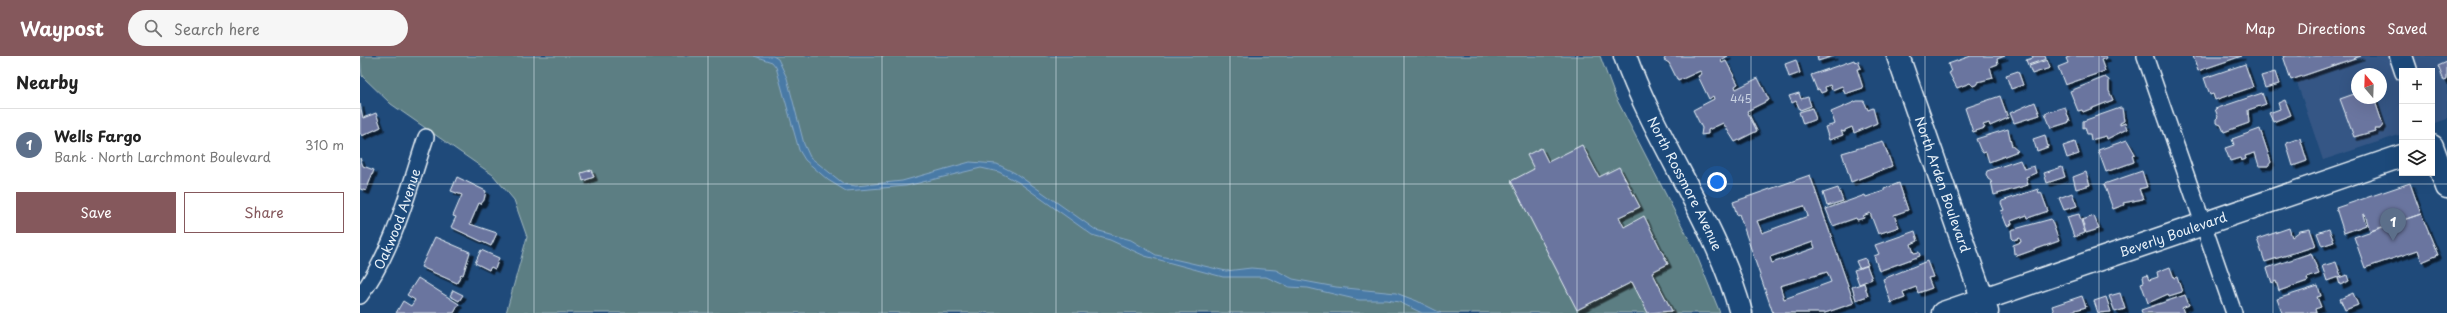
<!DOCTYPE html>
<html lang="en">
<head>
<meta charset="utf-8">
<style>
  body { margin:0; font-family:"Playpen Sans",sans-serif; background:#f6f6f6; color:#222 }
  .controls { position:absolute; right:12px; top:12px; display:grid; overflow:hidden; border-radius:0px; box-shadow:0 4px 16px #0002 }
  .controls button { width:36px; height:36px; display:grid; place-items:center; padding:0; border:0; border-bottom:1px solid #e0e0e0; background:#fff; color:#222; font:20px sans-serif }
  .compass { position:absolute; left:1991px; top:12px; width:36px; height:36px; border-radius:50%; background:#fff; box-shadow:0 4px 16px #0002; rotate:341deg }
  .you { position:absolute; left:1357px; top:126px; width:14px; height:14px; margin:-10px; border:3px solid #fff; border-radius:50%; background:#1a73e8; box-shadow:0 0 0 6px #1a73e833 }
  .badge { display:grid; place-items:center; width:26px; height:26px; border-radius:50%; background:#85585c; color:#fff; font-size:13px; font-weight:700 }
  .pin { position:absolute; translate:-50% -33px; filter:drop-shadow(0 1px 2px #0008) }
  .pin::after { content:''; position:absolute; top:21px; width:14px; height:12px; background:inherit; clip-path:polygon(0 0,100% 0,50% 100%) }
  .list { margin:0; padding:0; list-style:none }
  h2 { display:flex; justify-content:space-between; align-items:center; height:52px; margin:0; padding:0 16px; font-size:17px }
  h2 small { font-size:13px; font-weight:400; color:#767676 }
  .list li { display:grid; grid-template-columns:26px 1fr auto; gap:12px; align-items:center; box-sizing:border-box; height:72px; padding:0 16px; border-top:1px solid #e0e0e0 }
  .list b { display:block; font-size:15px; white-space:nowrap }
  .list p { margin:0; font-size:13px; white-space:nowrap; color:#767676 }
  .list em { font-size:13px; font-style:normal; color:#767676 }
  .actions { display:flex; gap:8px; padding:12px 16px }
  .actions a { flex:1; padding:9px 0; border:1px solid #85585c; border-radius:0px; text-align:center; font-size:14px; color:#85585c }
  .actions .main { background:#85585c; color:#fff }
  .icon { flex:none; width:22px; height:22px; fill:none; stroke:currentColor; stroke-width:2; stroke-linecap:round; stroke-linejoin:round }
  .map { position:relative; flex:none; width:2087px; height:257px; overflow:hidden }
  header { display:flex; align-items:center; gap:24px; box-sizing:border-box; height:56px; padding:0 20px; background:#85585c; color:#fff }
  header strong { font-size:19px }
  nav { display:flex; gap:22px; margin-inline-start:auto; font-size:14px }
  .search { width:280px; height:36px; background:#f6f6f6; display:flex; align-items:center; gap:10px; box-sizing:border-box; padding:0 14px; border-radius:22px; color:#767676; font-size:15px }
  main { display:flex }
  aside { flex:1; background:#fff }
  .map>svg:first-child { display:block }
  .built { fill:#365785; fill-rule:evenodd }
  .green { fill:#5c7e83; stroke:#a2b8be }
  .water { fill:#497aa6; stroke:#89aac7 }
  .building { fill:#6b759f; stroke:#e8f1f8; fill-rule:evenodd; filter:url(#shadow) }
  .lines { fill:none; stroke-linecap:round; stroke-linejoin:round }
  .street-casing { stroke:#e8f1f8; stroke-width:18 }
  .secondary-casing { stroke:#e8f1f8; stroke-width:25 }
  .street { stroke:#1f4a7a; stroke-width:15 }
  .secondary { stroke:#1f4a7a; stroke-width:22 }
  .grid { fill:none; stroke:#e8f1f8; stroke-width:1; stroke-opacity:0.55 }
  .labels { text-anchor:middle; stroke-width:3; stroke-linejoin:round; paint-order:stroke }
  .number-label { font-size:11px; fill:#c9d2e2 }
  .street-label { font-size:13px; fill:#e8f1f8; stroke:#1f4a7a }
</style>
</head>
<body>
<header>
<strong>Waypost</strong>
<div class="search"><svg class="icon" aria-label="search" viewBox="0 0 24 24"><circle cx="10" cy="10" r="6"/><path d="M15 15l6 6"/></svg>Search here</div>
<nav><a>Map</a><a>Directions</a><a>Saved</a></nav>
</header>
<main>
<aside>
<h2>Nearby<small></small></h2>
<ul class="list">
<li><span class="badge" style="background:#5c6f8a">1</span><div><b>Wells Fargo</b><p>Bank · North Larchmont Boulevard</p></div><em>310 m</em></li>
</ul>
<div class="actions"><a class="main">Save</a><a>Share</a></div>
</aside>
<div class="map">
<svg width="2087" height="257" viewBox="0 0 2087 257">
  <defs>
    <filter id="shadow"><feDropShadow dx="3.5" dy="3.5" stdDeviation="0" flood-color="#0009"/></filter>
  </defs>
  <rect width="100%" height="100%" fill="#1f4a7a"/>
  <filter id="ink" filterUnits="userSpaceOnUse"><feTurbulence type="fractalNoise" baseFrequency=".025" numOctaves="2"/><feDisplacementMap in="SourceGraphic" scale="8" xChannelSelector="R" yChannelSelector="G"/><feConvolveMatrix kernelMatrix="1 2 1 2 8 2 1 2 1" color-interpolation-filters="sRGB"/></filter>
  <g filter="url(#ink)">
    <!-- built -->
    <path class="built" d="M1928,0H2087V63L2072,68V15H2042V78L1963,104ZM1997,18H2021V42H1997Z"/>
    <!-- green -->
    <path class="green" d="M0,0H1240L1255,40L1335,195L1360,257H146L167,181L154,144L133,119L31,48L2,20Z"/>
    <!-- water -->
    <path class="water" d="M394,0H413L418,3L427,22L444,88L450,101L484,128L496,130L542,125L610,106L637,108L655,117L736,174L771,184L796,199L866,215L891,212L916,214L933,223L976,231L1036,237L1057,245L1081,257H1062L1039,246L1027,244H999L948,232L929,231L906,221H863L785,200L750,184L732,179L658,126L639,116L621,112L546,130L486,135L468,124L445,104L439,94L416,11L412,6Z"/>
    <!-- building -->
    <path class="building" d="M1306,0H1368L1361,4L1362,7L1366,5L1378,28L1375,30L1376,33L1398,22L1409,44L1387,55L1397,75L1375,86L1363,67L1348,74V78L1341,79L1342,72L1333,54L1354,43L1353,40L1349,43L1338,20L1342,18L1340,15L1318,25L1309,7L1304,4Z
      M1457,0H1474L1458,5Z
      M1611,0H1645L1637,3L1638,8L1630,11L1633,22L1618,26V28L1613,30L1610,27L1597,32L1589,17L1591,16L1588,8Z
      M1672,0H1685L1686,3L1668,9L1666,4L1673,2Z
      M1712,0H1746L1747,2L1741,4L1745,15L1705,29L1698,11L1708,7L1706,2Z
      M1833,0H1882L1838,15Z
      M1923,0H2001L1931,24Z
      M1436,4L1440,17L1429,21L1425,8Z
      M1494,4L1495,6L1498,5L1501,12L1497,13L1503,32L1485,38L1482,30L1472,34L1470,29L1465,31L1466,35L1461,37L1459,33L1457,34L1451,19Z
      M1687,4L1690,12L1672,18L1669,10Z
      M2087,6V24L2084,25L2078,10Z
      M1885,8L1893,31L1855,44L1853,38L1850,39L1844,22Z
      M1658,15L1663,29L1651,33L1646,19Z
      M1915,16L1919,28L1905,32L1901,20Z
      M1745,21L1749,24V35L1753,44L1723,56L1722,54L1718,55L1710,35Z
      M1439,37L1441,43L1448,41L1451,50L1440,54L1436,45L1432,47L1429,40Z
      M1902,37L1906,48L1888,54L1889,67L1864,76L1861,69L1856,67V63L1858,61L1855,53Z
      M1997,37V42H2014L2023,69L2020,73H2014L2015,75L1994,81L1980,43Z
      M1640,40L1648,62L1630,70L1629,67L1623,69L1625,72L1613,76L1605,52Z
      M1925,44L1931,59L1913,66L1909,57L1920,53L1918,47Z
      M1497,45H1504L1508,54L1513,52L1517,67L1494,77L1492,71L1485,74V76L1481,75L1483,79L1469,84L1465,71L1475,68L1471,56Z
      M1675,46L1680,59L1654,67L1650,57Z
      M0,48L3,62L16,57L21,71L2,80L0,77Z
      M1705,51L1710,66L1691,72L1685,57Z
      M1452,52L1456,63L1443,68L1439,56Z
      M1760,52H1762L1764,65L1760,67V69L1765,67L1767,73L1747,83L1746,80L1731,84L1730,78H1727L1725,71L1723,72V65Z
      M1648,73L1652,90L1658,95L1629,106L1626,96L1623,97L1620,93L1616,83Z
      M1900,73L1911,106L1908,110H1899L1895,97L1885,100L1886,103L1881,105L1880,102L1870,105L1865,92L1874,89L1872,83Z
      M1685,79L1688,91L1677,95L1673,83Z
      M1940,82L1947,105L1933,110L1926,87Z
      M1767,84L1775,98L1772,99L1774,106L1746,116L1738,94Z
      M1523,85L1532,110L1491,126L1482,97Z
      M1715,86L1719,98L1707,102L1703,90Z
      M1222,89L1239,121L1259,111L1280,151L1259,161L1264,171L1284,160L1308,208L1292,216L1312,255L1288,257L1272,226L1217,254L1151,125L1174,113L1167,99L1181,92L1188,106Z
      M0,102L3,110L14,114L6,135L0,133Z
      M1660,104L1664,113L1674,110L1676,117L1666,121L1668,129L1634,139L1631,125L1628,123L1626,118L1627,115Z
      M1702,111L1705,121L1687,127L1684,117Z
      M231,114L234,121L223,125L221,117Z
      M1782,115L1787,131L1779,133L1783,143L1763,147L1764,149L1753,153L1744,128Z
      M1726,116L1730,129L1716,133L1713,121Z
      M1450,119L1494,247L1465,257H1413L1379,158L1377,159L1373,146ZM1444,150L1448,160L1402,177L1397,165ZM1453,186L1455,192L1412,207L1410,201ZM1467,216L1471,226L1424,243L1420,230Z
      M97,121L126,135L124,144L121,148L119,147L110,168L137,177L131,190L91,171L96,161L93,160L102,139L91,135Z
      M1539,127L1548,154L1534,159L1539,171L1518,178L1510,157L1503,160L1504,162L1497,164L1496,162L1473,170L1466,153L1505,139L1506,141L1524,135V133Z
      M2050,127L2061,158L2010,175L2005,158L2003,159L2006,169L1984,177L1976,152Z
      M1478,132L1483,145L1467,150L1463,137Z
      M1678,133L1679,137L1681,136L1688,155L1668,162L1667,159L1651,165L1652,168L1647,170L1641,155L1644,154L1641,147L1642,145Z
      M1712,137L1717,150L1704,154L1699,142Z
      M1719,158L1725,177L1714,181L1707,161Z
      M2061,158L2078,199L2062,206L2058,194L2005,212L1994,181Z
      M1734,160L1739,173L1726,177L1722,164Z
      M1691,163L1699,185L1657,200L1656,197L1654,198L1653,189L1661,186L1660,182L1654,184L1652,182L1651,174Z
      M1929,172L1932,181L1940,175L1950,173L1956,190L1905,206L1897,183Z
      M1969,173L1974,186L1962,190L1957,177Z
      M1555,175L1558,185L1551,188L1554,197L1559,196L1560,200L1519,215L1514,200L1519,198L1515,189Z
      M75,181L110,196L103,219L101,218L97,227L61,211Z
      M121,194L139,202L135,213L131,211L129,214L115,207Z
      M1951,197L1959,218L1947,222L1948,225L1919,235L1916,225L1912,227L1907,212Z
      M1505,202L1508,209L1499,212L1496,205Z
      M1567,205L1573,221L1568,222L1572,232L1558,237L1556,231L1543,236L1545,242L1531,247L1523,223Z
      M1976,206L1981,220L1967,225L1962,210Z
      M1507,210L1512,223L1499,228L1494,214Z
      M1810,211L1814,222L1817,221L1822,236L1809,240L1808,238L1788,247L1781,227L1784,226L1783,221L1787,219L1789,224L1798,221L1797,216Z
      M1987,219L1989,225L1980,229L1978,222Z
      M58,222L99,248L94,257H36L43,245L51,250L55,244L47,239Z
      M1504,227L1508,240L1496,244L1492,231Z
      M1958,230L1961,240L1957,241L1961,251L1955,253L1956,257H1922L1917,243Z
      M93,234L103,239L99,245L90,240Z
      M1760,237L1765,253L1755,256L1749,240Z
      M1993,237L1998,249L1985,254L1980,243Z
      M1825,239L1829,249L1822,252L1824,257H1782L1781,254Z
      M1722,240L1726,251L1712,255L1713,257H1694L1692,250Z
      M1746,241L1751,256L1738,257L1734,245Z"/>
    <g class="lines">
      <!-- street casing -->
      <g class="street-casing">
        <g id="street">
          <path d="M1785,0L1874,257"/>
          <path id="s1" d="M0,240C34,194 48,135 66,81"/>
        </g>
      </g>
      <!-- secondary casing -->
      <g class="secondary-casing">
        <g id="secondary">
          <path id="s2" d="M1265,0C1297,89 1356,165 1381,257"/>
          <path id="s3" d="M1538,0L1627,256"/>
          <path d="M2041,0L2046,15"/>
          <path d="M2072,90L2087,131"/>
          <path id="s4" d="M1583,257L2042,100"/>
        </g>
      </g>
      <!-- street -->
      <use href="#street" class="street"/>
      <!-- secondary -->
      <use href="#secondary" class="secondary"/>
    </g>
  </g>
  <!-- grid -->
  <path class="grid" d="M174,0V257M348,0V257M522,0V257M696,0V257M870,0V257M1044,0V257M1217,0V257M1391,0V257M1565,0V257M1739,0V257M1913,0V257M0,128H2087"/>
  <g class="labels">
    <!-- number labels -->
    <g class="number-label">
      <text x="1381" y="47">445</text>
    </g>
    <!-- street labels -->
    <g class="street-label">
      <text dy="5" stroke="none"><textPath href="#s2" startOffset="141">North Rossmore Avenue</textPath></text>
      <text dy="5" stroke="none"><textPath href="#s3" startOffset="136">North Arden Boulevard</textPath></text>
      <text dy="5" stroke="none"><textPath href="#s1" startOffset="86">Oakwood Avenue</textPath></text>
      <text dy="5" stroke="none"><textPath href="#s4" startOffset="243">Beverly Boulevard</textPath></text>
    </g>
  </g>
</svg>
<div class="controls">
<button>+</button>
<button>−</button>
<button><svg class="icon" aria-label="layers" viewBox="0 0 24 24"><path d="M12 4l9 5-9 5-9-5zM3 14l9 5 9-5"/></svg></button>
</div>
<svg class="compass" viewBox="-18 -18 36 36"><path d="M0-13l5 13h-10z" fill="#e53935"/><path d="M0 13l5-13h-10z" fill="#767676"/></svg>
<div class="you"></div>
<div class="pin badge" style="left:2033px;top:185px;background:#5c6f8a">1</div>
</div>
</main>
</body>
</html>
